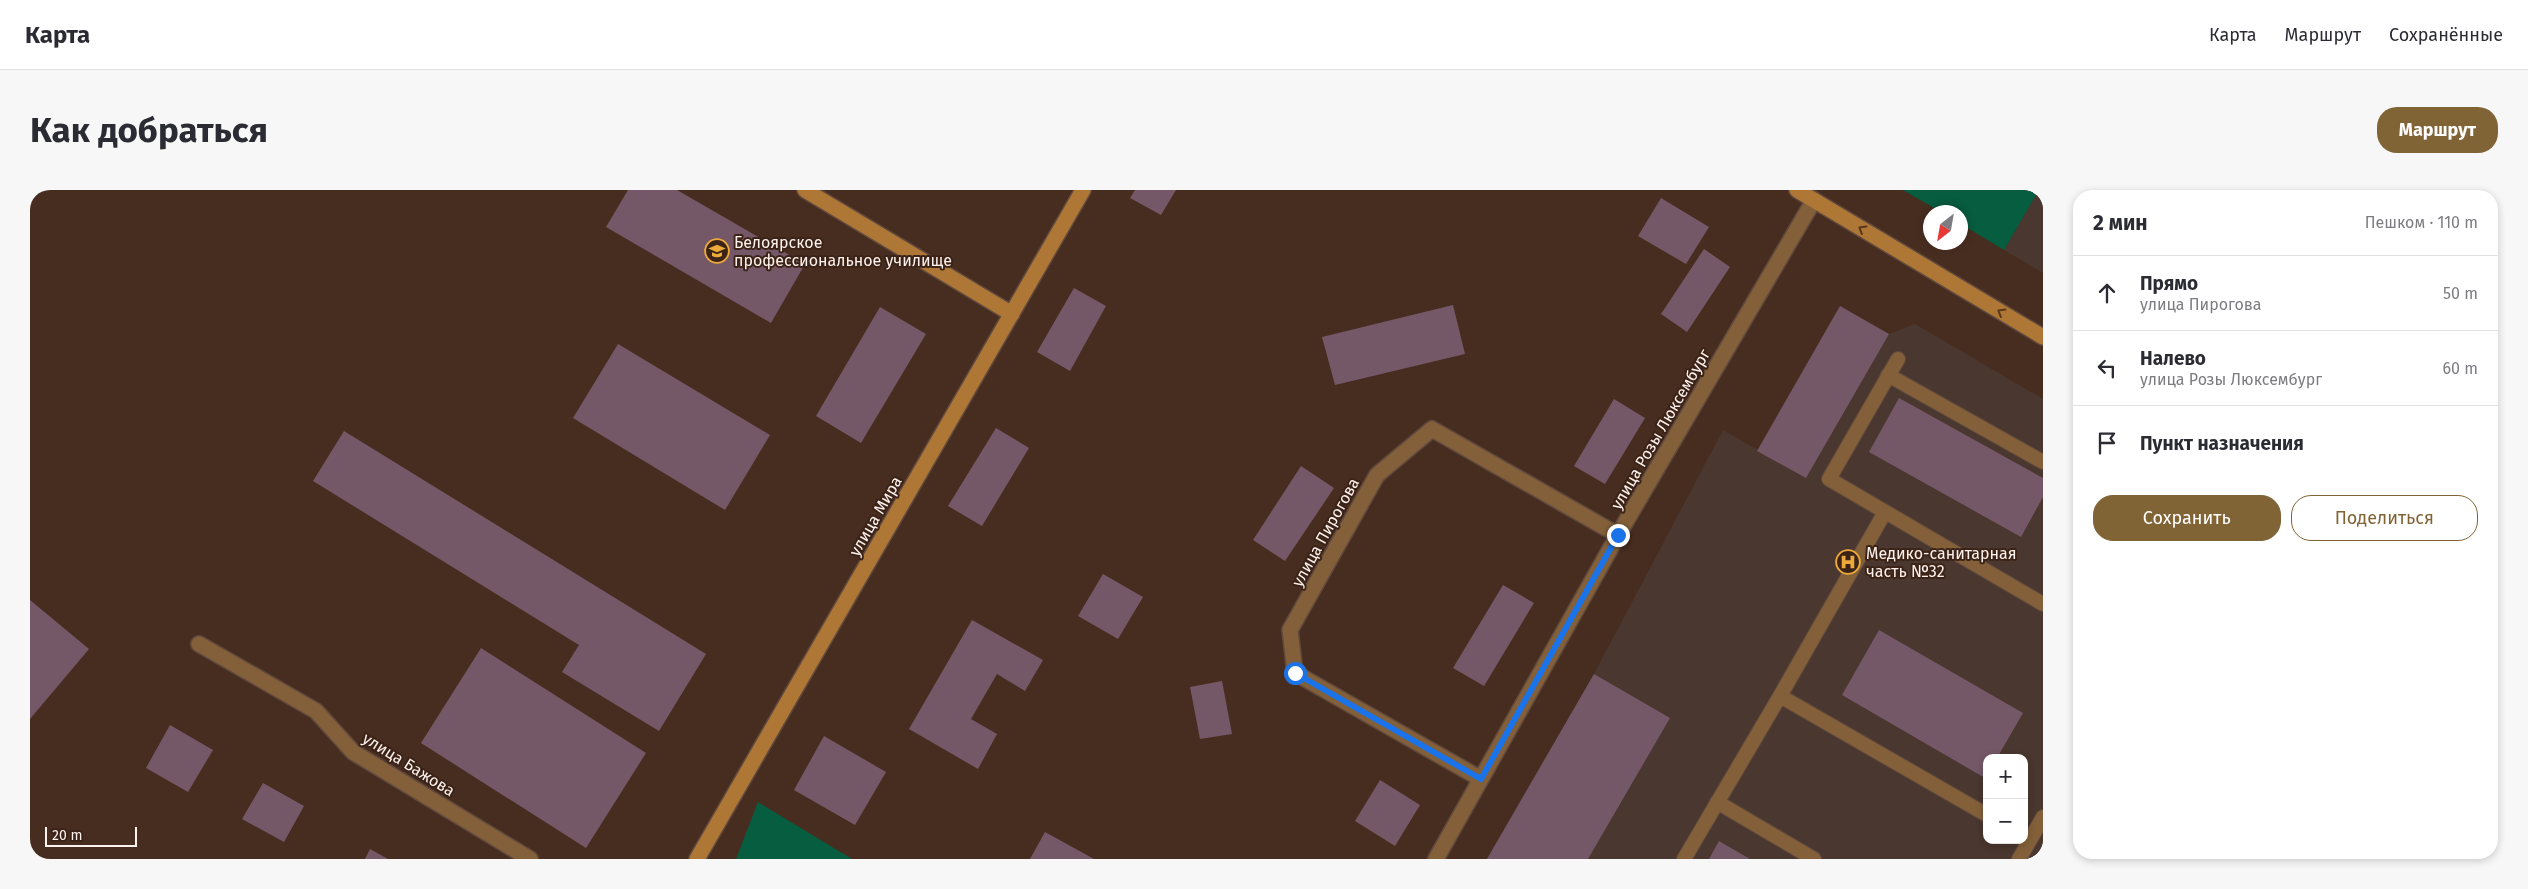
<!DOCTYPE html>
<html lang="ru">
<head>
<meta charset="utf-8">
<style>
  body { margin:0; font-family:"Fira Sans",sans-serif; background:#f7f7f7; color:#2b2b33 }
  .controls { position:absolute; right:15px; bottom:15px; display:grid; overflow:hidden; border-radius:10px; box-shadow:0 2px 8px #0003 }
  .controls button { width:45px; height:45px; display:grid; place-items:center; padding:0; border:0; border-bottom:1px solid #e1e1e2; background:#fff; color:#2b2b33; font:25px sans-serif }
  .compass { position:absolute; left:1893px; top:15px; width:45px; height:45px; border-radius:50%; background:#fff; box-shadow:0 2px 8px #0003; rotate:211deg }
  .scale { position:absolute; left:15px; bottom:12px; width:92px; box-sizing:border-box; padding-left:5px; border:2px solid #fdf2ed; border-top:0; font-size:14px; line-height:18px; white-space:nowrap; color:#fdf2ed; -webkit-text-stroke:4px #3c2317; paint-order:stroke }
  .stop { position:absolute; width:15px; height:15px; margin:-11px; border:4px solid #1a73e8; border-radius:50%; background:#fff }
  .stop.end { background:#1a73e8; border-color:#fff; box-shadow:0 1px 5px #0008 }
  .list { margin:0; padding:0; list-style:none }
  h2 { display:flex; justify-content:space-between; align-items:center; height:65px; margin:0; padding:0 20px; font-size:21px }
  h2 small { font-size:16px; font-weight:400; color:#7c7c81 }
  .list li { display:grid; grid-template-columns:32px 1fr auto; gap:15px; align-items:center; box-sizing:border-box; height:75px; padding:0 20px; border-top:1px solid #e1e1e2 }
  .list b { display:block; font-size:19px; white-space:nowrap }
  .list p { margin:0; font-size:16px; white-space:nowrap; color:#7c7c81 }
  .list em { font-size:16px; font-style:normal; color:#7c7c81 }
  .actions { display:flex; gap:10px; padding:15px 20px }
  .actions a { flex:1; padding:11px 0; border:1px solid #816436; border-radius:20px; text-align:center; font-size:18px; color:#816436 }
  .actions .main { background:#816436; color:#fff }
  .icon { flex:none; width:28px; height:28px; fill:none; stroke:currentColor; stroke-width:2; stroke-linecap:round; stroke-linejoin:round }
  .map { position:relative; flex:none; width:2013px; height:669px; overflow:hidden; border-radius:20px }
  header { display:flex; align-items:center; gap:30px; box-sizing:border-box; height:70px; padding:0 25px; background:#fff; border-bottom:1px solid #e1e1e2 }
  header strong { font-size:24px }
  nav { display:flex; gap:28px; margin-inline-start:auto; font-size:18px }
  .intro { display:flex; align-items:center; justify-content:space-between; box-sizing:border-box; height:120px; padding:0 30px }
  h1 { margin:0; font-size:35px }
  .button { padding:12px 22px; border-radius:20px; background:#816436; color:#fff; font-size:18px; font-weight:700 }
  main { display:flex; gap:30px; padding:0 30px }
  aside { flex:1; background:#fff; border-radius:20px; box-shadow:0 2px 8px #0003 }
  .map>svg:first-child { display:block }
  .medical { fill:#4a372f; fill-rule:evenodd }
  .green { fill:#075d3f }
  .building { fill:#755868 }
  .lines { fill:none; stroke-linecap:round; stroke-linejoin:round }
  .lane-casing { stroke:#60493d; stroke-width:16 }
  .street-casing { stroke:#60493d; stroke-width:18 }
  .secondary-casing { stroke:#60493d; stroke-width:18 }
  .lane { stroke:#836039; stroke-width:14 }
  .street { stroke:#836039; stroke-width:15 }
  .secondary { stroke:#af7735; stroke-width:15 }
  .oneway { stroke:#59381e }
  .route { stroke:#1a73e8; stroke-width:6 }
  .labels { text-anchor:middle; stroke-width:4; stroke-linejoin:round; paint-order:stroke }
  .poi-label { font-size:16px; fill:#fdf2ed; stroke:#3c2317; text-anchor:start }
  .street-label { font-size:16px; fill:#fdf2ed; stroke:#3c2317 }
</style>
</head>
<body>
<header>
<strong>Карта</strong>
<nav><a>Карта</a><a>Маршрут</a><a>Сохранённые</a></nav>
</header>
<div class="intro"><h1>Как добраться</h1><a class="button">Маршрут</a></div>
<main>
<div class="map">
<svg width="2013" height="669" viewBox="0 0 2013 669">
  <rect width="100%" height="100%" fill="#472d20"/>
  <!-- medical -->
  <path class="medical" d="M2009,0H2013V83L1974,60Z
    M1810,116L1859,144L1885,134L2013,209V669H1457L1564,484L1693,240L1728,260ZM1957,568H1994V650H1957Z"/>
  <!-- green -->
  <path class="green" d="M1873,0H2009L1974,60L1931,34L1930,22H1911Z
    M728,612L822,669H706Z"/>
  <!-- building -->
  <path class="building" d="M598,0H647L775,74L741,133L576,37Z
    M1105,0H1146L1131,25L1100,8Z
    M1631,8L1679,37L1656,74L1608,46Z
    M1674,59L1700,77L1657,142L1631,124Z
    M1044,98L1076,116L1040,181L1007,162Z
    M1423,115L1435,164L1305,195L1292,147Z
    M1810,116L1859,144L1776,288L1727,261Z
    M850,117L896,144L831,253L786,226Z
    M588,154L740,245L695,320L543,228Z
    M1869,208L2013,288V307L1991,347L1839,262Z
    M1584,209L1615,228L1575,294L1544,276Z
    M966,238L999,258L952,336L918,316Z
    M314,241L676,464L629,541L532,482L549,455L283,291Z
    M1271,276L1304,298L1255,371L1223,350Z
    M1073,384L1113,407L1088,449L1048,426Z
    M1473,395L1504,413L1454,496L1423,478Z
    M0,410L59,459L0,529Z
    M942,430L1013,470L995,501L967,484L941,529L967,544L948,579L879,539Z
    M1849,440L1993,523L1967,568H1957L1955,588L1812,505Z
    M451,458L616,563L556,658L391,553Z
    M1564,484L1640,528L1558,669H1457Z
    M1192,491L1202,544L1170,549L1160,497Z
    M140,535L183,560L158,602L116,578Z
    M794,546L856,582L825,635L764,600Z
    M1350,590L1390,615L1365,656L1325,631Z
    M233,593L274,616L254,652L212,629Z
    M1015,642L1064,669H1000Z
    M1689,651L1720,669H1679Z
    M340,659L358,669H335Z"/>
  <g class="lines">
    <!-- lane casing -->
    <g class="lane-casing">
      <path id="lane" d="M1868,169L1799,289L2013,414
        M1858,185L2013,272
        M1855,322L1750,506L1957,625
        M1687,612L1784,669
        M1994,647L2000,650L2013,627
        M1654,669L1750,506
        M1989,669L2000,650"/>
    </g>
    <!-- street casing -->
    <g class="street-casing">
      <path id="street" d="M169,454L286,521L323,562L500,669
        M1451,589L1265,483L1260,440L1347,285L1402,239L1588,345
        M1406,669L1588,345L1784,10"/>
    </g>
    <!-- secondary casing -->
    <g class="secondary-casing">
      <path id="secondary" d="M775,0L982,124
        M1767,0L2013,147
        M667,669L1053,0"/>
    </g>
    <!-- lane -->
    <use href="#lane" class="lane"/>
    <!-- street -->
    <use href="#street" class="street"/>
    <!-- secondary -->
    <use href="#secondary" class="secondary"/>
  </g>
  <!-- one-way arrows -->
  <defs><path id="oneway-chevron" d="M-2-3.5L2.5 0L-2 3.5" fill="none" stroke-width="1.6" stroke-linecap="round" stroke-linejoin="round" transform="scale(1.25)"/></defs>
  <g class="oneway">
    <use href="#oneway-chevron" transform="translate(1832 39) rotate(-149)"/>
    <use href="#oneway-chevron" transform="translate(1971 122) rotate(-149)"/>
  </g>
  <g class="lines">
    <!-- route -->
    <path class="route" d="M1265,483L1451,589L1588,345"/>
  </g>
  <!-- icons -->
  <defs>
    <g id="university-ring" transform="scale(1.25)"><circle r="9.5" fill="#3c2317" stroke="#ebaa39" stroke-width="1.5"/><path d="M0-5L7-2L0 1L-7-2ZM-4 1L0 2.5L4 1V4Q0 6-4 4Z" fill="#ebaa39"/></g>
    <g id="hospital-ring" transform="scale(1.25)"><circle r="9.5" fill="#3c2317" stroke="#ebaa39" stroke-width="1.5"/><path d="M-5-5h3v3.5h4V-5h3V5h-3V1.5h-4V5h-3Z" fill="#ebaa39"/></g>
  </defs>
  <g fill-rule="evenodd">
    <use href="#university-ring" x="687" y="61"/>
    <use href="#hospital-ring" x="1818" y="372"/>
  </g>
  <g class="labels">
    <!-- poi labels -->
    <g class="poi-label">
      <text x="704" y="58">Белоярское<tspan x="704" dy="18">профессиональное училище</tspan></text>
      <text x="1836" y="369">Медико-санитарная<tspan x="1836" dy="18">часть №32</tspan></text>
    </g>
    <!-- street labels -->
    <g class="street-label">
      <text transform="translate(1630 239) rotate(-60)" y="6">улица Розы Люксембург</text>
      <text transform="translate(845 326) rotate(-60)" y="6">улица Мира</text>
      <text transform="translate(1295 342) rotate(-61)" y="6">улица Пирогова</text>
      <text transform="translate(379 574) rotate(32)" y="6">улица Бажова</text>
    </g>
  </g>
</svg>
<div class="controls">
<button>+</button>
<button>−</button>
</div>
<svg class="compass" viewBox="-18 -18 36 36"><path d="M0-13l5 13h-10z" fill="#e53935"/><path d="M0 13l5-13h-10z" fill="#7c7c81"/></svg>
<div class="scale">20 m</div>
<div class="stop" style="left:1265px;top:483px"></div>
<div class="stop end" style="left:1588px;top:345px"></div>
</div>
<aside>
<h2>2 мин<small>Пешком · 110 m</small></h2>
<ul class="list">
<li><svg class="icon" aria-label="ahead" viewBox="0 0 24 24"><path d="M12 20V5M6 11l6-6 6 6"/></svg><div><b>Прямо</b><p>улица Пирогова</p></div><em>50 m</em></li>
<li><svg class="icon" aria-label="left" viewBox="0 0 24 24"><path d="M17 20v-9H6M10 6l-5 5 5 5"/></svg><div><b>Налево</b><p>улица Розы Люксембург</p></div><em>60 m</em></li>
<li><svg class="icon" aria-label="arrive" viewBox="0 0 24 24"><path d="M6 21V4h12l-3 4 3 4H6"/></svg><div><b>Пункт назначения</b></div></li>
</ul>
<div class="actions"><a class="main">Сохранить</a><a>Поделиться</a></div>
</aside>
</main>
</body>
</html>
